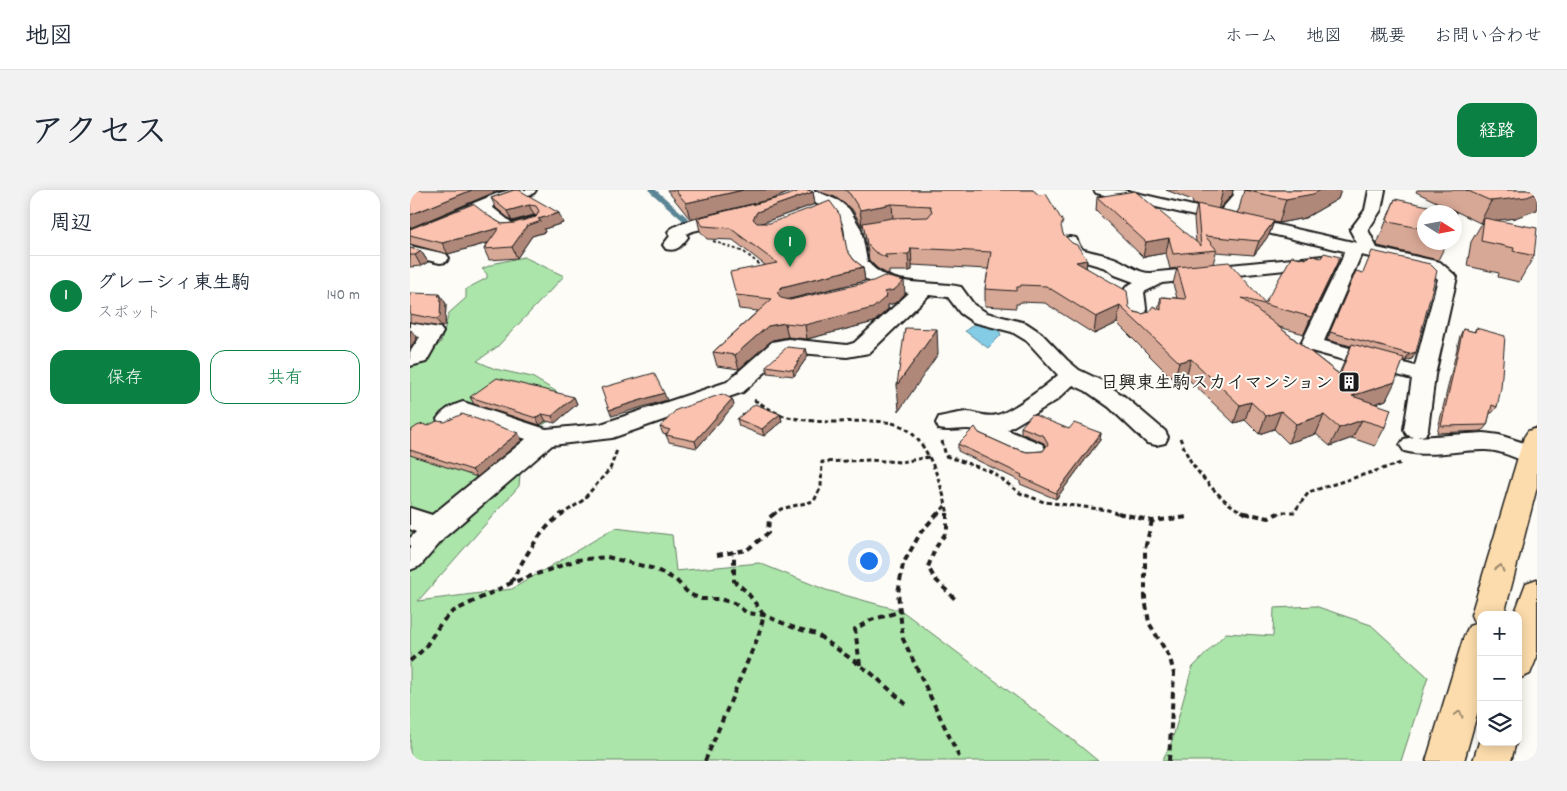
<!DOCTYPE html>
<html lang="ja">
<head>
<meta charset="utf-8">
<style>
  body { margin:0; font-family:Dekko,"Klee One",sans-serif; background:#f2f2f3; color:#1f2937 }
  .controls { position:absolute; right:15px; bottom:15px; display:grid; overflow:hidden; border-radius:10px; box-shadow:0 2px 12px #0003 }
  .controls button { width:45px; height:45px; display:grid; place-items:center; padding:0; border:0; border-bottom:1px solid #e0e1e3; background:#fff; color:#1f2937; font:25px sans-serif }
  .compass { position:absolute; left:1007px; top:15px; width:45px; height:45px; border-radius:50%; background:#fff; box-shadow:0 2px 12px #0003; rotate:101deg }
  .you { position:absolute; left:458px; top:370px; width:18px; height:18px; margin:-12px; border:4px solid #fff; border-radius:50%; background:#1a73e8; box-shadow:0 0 0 8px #1a73e833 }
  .badge { display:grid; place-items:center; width:32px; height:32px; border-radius:50%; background:#0b8043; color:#fff; font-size:16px; font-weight:700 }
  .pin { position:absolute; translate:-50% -41px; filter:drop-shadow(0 1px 2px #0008) }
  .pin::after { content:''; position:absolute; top:26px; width:18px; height:15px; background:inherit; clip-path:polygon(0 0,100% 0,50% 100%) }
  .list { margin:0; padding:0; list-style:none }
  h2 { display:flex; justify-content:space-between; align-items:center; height:65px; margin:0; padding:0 20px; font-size:21px }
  h2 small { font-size:16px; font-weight:400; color:#747a83 }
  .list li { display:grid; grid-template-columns:32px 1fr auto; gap:15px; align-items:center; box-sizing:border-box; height:80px; padding:0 20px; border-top:1px solid #e0e1e3 }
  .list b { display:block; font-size:19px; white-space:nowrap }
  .list p { margin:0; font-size:16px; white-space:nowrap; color:#747a83 }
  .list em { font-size:16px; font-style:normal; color:#747a83 }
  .actions { display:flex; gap:10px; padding:15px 20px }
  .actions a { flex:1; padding:11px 0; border:1px solid #0b8043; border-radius:15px; text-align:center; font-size:18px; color:#0b8043 }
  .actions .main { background:#0b8043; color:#fff }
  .icon { flex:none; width:28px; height:28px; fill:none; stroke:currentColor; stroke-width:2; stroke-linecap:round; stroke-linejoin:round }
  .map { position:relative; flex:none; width:1127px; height:571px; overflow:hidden; border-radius:15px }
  header { display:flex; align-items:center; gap:30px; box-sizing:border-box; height:70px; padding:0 25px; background:#fff; border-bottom:1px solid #e0e1e3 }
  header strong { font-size:24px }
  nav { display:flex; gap:28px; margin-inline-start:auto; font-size:18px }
  .intro { display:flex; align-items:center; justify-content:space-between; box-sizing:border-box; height:120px; padding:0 30px }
  h1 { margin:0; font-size:35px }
  .button { padding:12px 22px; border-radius:15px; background:#0b8043; color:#fff; font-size:18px; font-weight:700 }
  main { display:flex; gap:30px; padding:0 30px }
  aside { flex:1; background:#fff; border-radius:15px; box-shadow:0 2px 12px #0003 }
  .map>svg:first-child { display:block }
  .green { fill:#ace5aa; stroke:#648063 }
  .water { fill:#84cbe5; stroke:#5a8595 }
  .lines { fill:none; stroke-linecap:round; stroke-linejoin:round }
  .stream { stroke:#5a8595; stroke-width:5 }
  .minor-casing { stroke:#1c1c1c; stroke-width:4 }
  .major-casing { stroke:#1c1c1c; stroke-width:3 }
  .path-far2 { stroke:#1c1c1c; stroke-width:2; stroke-dasharray:3 2.5; stroke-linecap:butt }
  .path-far1 { stroke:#1c1c1c; stroke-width:3; stroke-dasharray:4.5 3; stroke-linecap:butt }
  .path { stroke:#1c1c1c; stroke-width:4; stroke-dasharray:6 4.5; stroke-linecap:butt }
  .minor { fill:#fdfcf7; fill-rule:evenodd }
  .major { fill:#fcdcac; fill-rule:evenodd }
  .wall { fill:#d8a896; stroke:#1c1c1c }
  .shaded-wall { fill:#b0887a; stroke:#1c1c1c }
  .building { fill:#fbc3af; stroke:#1c1c1c }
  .oneway { stroke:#97866b }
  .labels { text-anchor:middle; stroke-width:4; stroke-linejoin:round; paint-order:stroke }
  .poi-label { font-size:18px; font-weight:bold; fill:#1c1c1c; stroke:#fdfcf7; text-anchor:end }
</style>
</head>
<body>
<header>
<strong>地図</strong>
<nav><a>ホーム</a><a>地図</a><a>概要</a><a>お問い合わせ</a></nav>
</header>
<div class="intro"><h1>アクセス</h1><a class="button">経路</a></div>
<main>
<aside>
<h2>周辺<small></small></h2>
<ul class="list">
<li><span class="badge">1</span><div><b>グレーシィ東生駒</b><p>スポット</p></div><em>140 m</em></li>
</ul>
<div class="actions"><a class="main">保存</a><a>共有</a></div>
</aside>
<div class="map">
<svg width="1127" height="571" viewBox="0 0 1127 571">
  <rect width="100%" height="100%" fill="#fdfcf7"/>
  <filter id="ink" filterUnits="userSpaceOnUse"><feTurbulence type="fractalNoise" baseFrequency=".02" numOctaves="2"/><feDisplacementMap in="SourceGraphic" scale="10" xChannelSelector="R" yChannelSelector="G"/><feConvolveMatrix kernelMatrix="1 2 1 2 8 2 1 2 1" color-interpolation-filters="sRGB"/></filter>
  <g filter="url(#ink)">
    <!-- green -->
    <path class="green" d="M114,67L154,86L87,157L67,171L85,179L122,187L147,202L155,222L134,234L112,261L109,296L8,411L102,399L205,338L262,345L266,381L349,373L416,400L492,421L652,541L688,571H0V175L13,170L31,152L39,123L56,108V99L77,88V84L72,79L86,73Z
      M905,416L961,435L1018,487L991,571H752L762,551L782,478L816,443L863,446L864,418Z"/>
    <!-- water -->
    <path class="water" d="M568,131L588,138L591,145L578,158L555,141Z"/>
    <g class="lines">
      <!-- stream -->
      <path class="stream" d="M242,0L275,29L274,33"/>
      <!-- minor casing -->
      <g class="minor-casing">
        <path id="minor" d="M100,0H126L124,3L82,17L102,33L124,27L130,28L132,32L130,36C93,46 99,47 69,22L0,50V39L86,4Z
          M385,0H404L429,11L439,19L451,39L457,71C478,99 521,90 551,97L564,115L577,123L616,133L631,143L657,170L669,180L692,191L715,207L755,241L758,247L755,253L746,255L737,253L699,217L676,201L663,195L647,210L597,240L632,254L636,260L632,266C613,272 588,255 570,248L566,240C553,237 542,242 529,239L526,233L529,227C538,225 547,223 556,222C566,222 576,228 587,225C601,222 636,196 648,185L617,151L602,142L563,132L550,123L538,107L519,105L459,163L437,167L378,162L333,202L202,248L142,255L36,346L10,376L0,380V348L6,342L0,339V318L22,325L116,249L56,229L39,237L30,235L27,229C33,220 43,215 53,212L136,239L191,234L317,192L362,152L378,149L437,155L444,153L499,103C472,98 439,90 436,58C435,46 436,34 427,25C416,14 394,13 385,0Z
          M684,0H713L809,22L824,5L822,0H838L840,6L824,25L947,53L940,40L955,20L959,0H975L971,20L958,40L967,58L1030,72L1047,87L1025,185L1018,239L1015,245L1007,247L1074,243L1089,245L1127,257V272L1122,274C1106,269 1090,259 1073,260C1046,260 1020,268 994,261L990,255L994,249L1004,247L997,245L994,239L1002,189L894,159L891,154L932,69L934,61L686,3ZM951,65L1017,80L1028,89L1005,176L914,151Z
          M323,21L329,22L331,26L329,30L283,41L276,44L278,47C271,56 267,62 256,59L253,55L260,46L258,42C267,30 308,25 323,21Z
          M660,47L666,48L670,57L674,60C685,63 698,65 709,70C723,77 732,86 748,82L913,66L919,67L922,71L919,75L913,76L752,93L734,102L738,134L735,138L728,140L721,138L718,134L714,100L717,96L724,92L705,85L696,78L662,68L653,60L651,52L654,48Z
          M0,56L36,64L39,68L36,72L30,73L0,66Z
          M0,133L30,138L33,142L16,172L0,176V162L10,147L0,145Z"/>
      </g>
      <!-- major casing -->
      <g class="major-casing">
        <path id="major" d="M1127,238V297L1094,425H1071V510L1054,571H1016L1054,446L1059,436L1065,434L1061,425L1114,247L1118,241Z
          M1127,389V467L1120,484L1108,489V425H1104L1116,393Z
          M1071,546V552H1106L1101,571H1063Z"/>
      </g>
      <!-- path-far2 -->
      <path class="path-far2" d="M303,51L334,62L349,74V79"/>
      <!-- path-far1 -->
      <path class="path-far1" d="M344,210C354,215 367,225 378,227C392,230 409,232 423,232C443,232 473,228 491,236C518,248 533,298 538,325
        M770,248C773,255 776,263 780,270C791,288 820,321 841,325
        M532,251L536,266L582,282L610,303L634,312L698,320L712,325
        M151,325L172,311L200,279L207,260
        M363,325L371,319L404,311L411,297L412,272L460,270L491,272L519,267
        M527,325L536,315
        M866,325L871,322H884L899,302L991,273"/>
      <!-- path -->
      <path class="path" d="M528,323L511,342L493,374L488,403L493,449L551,571
        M537,323V341L525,359L518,377L525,389L546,410
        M708,323L742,331L779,327
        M834,323L859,328L868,323
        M742,331L735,359V408L739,433L760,468L764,484L759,571
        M307,365L337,360L358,343L359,328L365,323
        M101,393C114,368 130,339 153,323
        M0,471L14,459L31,433L42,422L101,393L167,370L197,367L245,379L266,390L279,404L291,409H309L324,413L337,423L354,425L382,437L406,444L461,483L498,516
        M450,475L445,439L461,430L492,421
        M295,571L348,447L354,425L337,402L324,391V362"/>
      <!-- minor -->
      <use href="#minor" class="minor"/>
      <!-- major -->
      <use href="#major" class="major"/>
    </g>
    <!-- wall -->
    <path class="wall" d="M104,0L153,33L134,39L135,42L122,46L107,68L79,70L74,59L78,53L38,64L0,54V45L80,27L92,34L104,33L126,27L127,26L124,25L102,31L86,18L81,8Z
      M257,0H384L383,1L362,9L280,29Z
      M404,0H623L653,44L677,70L676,77L719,117L724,122L732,124L748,119L751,107L767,108L763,94L767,78L760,79L756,63L733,67L686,21L687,7L786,52L784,28L787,15L783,14L782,10L756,0H823L822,5L809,19L828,23L834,0H931L928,9L895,28L869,33L864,32L859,45L844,65L806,62L803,74L855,113L923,84L894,144L869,137L929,184L941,156L917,150L946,81L1006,162L1002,169L995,171H993L976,210L966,214L975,237L965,256L942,248L920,256L906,244L878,253L864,239L849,244L835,230L824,233L776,187L764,190L707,133L684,144L635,113L610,112L609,114H606V118L575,116V99L578,79L502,75V80L499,81H479V85L467,78L459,70L454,36H452L442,19L425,7Z
      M1007,0H1127L1105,28L1088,30L1124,66L1109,92L1088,87L1089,83L1057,76L1061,52L1072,33H1070L1006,2Z
      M403,2L405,14L352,33L437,60L444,70L453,77L455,91L377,110H380L495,104L485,113L478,115V119L464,132L397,149L378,147L362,150L329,179L307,176L303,162L348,121L329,119L326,105L355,75L323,50L297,49L290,41L287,28L373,7Z
      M985,9L1014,22V52H1037L1028,70L968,56L967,54Z
      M0,58L11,61L18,72L11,76L0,77Z
      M0,103L35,112L36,114L35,135L32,137L0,132Z
      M1066,138L1087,217L1082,223H1080L1077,235L1072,241L1027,243L1050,146L1053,139L1064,142Z
      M396,159L398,166L384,186L358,183L356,176Z
      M60,207H164L167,214L145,233L136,231L130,235L64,214Z
      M322,209L324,215L287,258L259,252L256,245L253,244L250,237Z
      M370,224L372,231L354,246L329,236L327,229Z
      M17,236L108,243L112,250L67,287L0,265V241Z
      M611,237L659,239L691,243L690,250L646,309L610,294V291L548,261V254L569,243L600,257L617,262L633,261L636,257L634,253L611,243Z"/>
    <!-- shaded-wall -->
    <path class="shaded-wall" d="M62,0H95L85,2L0,38V25Z
      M333,0H384L383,1L362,9L280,29L276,13Z
      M813,0H823L822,5L808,20Z
      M911,0H931L928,9L895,28L869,33L876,9Z
      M403,2L405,14L349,34L346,41L343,29L347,22Z
      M1127,3V20L1105,28L1074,32V28L1072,33H1070L1081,11Z
      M482,14L483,30L452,36L450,20Z
      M119,15L124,25L102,31L97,21Z
      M149,23L153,33L134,39L135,42L122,46L107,68L102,57L117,36L128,29Z
      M864,31L859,45L844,65L849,51Z
      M89,38L95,48L38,64L32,53Z
      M759,48L756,63L733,67L736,52Z
      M501,58L502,75V80L499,81L498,64Z
      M11,61L18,72L11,76L5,65Z
      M930,67L923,84L894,144L901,127Z
      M677,70L675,87L666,72Z
      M453,77L455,91L375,110L370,116L367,102L372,97Z
      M494,91L495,104L485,113L478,115V119L464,132L397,149L395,135L474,102Z
      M30,104L36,114L35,135L32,137L26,129L28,106Z
      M710,116L707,133L684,144L686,127Z
      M375,133L378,147L362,150L329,179L325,165L358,136Z
      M527,139L528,164L489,221L487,195Z
      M1,140L7,148L0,158V142Z
      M396,159L398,166L384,186L383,180Z
      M1006,162L1002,169L995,171L999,164Z
      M781,169L776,187L764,190L769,172Z
      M985,192L976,210L933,224L942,206Z
      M254,203L257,210L202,226L199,220Z
      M164,207L167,214L145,233L142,226Z
      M322,209L324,215L287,258L285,251Z
      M841,212L835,230L824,233L830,215Z
      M871,221L864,239L849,244L856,226Z
      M132,224L136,231L130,235L126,228Z
      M370,224L372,231L354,246L352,239Z
      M914,225L906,244L878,253L886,234Z
      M952,230L942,248L920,256L929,238Z
      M108,243L112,250L67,287L62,280Z
      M691,243L690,250L646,309V303Z"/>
    <!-- building -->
    <path class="building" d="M5,0H62L0,25V2Z
      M104,0H109L149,23L128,29L131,31L117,36L102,57L74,59L89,38L32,53L0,45V39L63,14L80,27L92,34L104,33L126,27L129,21L126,16L119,15L97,21L81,8Z
      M265,0H333L276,13Z
      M392,0H398L403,2L347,22L343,29L347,33H360L420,11L430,25L437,60L444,70L453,77L372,97L367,102L371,108L380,110L463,91L474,86L494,91L484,100L474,102L477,106L463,118L395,135L375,133L358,136L325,165L303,162L362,109L326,105L320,82L367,73L320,38L293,36L287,28L373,7Z
      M435,0H623L629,5L636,4L653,32L651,36L653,44L662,53L667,55L677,70L666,72L717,101L719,117L724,122L732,124L739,122L743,116L751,120V107L776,109L767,77L819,72L855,113L882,66L896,69L900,65L911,68L914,63L930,67L901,127L832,108L930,185L942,154L994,168L985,192L942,206L981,219L975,237L952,230L929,238L914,225L886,234L871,221L856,226L841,212L830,215L781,169L769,172L710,116L686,127L636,96L611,95L610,97H607L606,101L575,99L581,62L501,58L500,63L498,64L475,65L477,68L465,62L457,54L453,33L482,28L518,27L522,22L520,16L482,14L450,20L440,4Z
      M834,0H911L903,4L876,9Z
      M1056,0H1127V3L1117,7L1081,11Z
      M725,1L791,56L787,14L864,31L849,51L795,46L807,60L763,64L759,48L736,52L687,7Z
      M985,9L1047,22L1044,31V22H1014V39L979,32L977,29Z
      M1074,28L1127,38L1124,66L1103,61L1104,58L1071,51Z
      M0,58L11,61L5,65H0Z
      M962,61L1020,74L1027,81L1006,162L999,164L920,142L946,81L953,83Z
      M0,103L30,104L28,106H31L30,127L26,129L0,124Z
      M495,138L527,139L487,195Z
      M1066,138L1095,146L1091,198L1087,217L1082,215L1077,235L1031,236L1053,139L1065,142Z
      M377,157L396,159L383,180L356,176Z
      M244,183L254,203L199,220L191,198Z
      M87,188L164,207L142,226L132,224L126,228L60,207Z
      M312,204L322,209L285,251L256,245L260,240L250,237L266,220Z
      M345,214L370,224L352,239L327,229Z
      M52,224L108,243L62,280L0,260V241L7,236L13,234L17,236L27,231L35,232Z
      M622,224L659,239L664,233L691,243L646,303L611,287L612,285L548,254L565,237L569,243L600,257L617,262L633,261L638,254L634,246L611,237Z"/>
    <!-- one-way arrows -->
    <defs><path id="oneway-chevron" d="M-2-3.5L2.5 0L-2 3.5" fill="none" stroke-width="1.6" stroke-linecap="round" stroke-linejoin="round" transform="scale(1.25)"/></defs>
    <g class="oneway">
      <use href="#oneway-chevron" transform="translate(1090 378) rotate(-74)"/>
      <use href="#oneway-chevron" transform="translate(1049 524) rotate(-74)"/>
    </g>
  </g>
  <!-- icons -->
  <defs>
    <g id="building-square" transform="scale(1.125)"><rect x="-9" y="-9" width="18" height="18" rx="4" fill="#1c1c1c" stroke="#fdfcf7"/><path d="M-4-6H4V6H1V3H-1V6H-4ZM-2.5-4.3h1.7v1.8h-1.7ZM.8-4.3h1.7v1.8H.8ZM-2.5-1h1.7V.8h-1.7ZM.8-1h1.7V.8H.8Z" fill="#fff"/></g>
  </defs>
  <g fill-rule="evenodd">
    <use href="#building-square" x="939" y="192"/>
  </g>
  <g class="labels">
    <!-- poi labels -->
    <g class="poi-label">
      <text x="923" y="198">日興東生駒スカイマンション</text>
    </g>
  </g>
</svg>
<div class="controls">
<button>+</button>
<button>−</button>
<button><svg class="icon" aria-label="layers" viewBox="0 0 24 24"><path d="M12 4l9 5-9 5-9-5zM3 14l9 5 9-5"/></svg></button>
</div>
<svg class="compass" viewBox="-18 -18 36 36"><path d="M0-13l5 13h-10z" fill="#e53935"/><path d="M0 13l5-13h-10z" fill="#747a83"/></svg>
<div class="you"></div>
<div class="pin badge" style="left:380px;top:77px">1</div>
</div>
</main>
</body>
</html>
